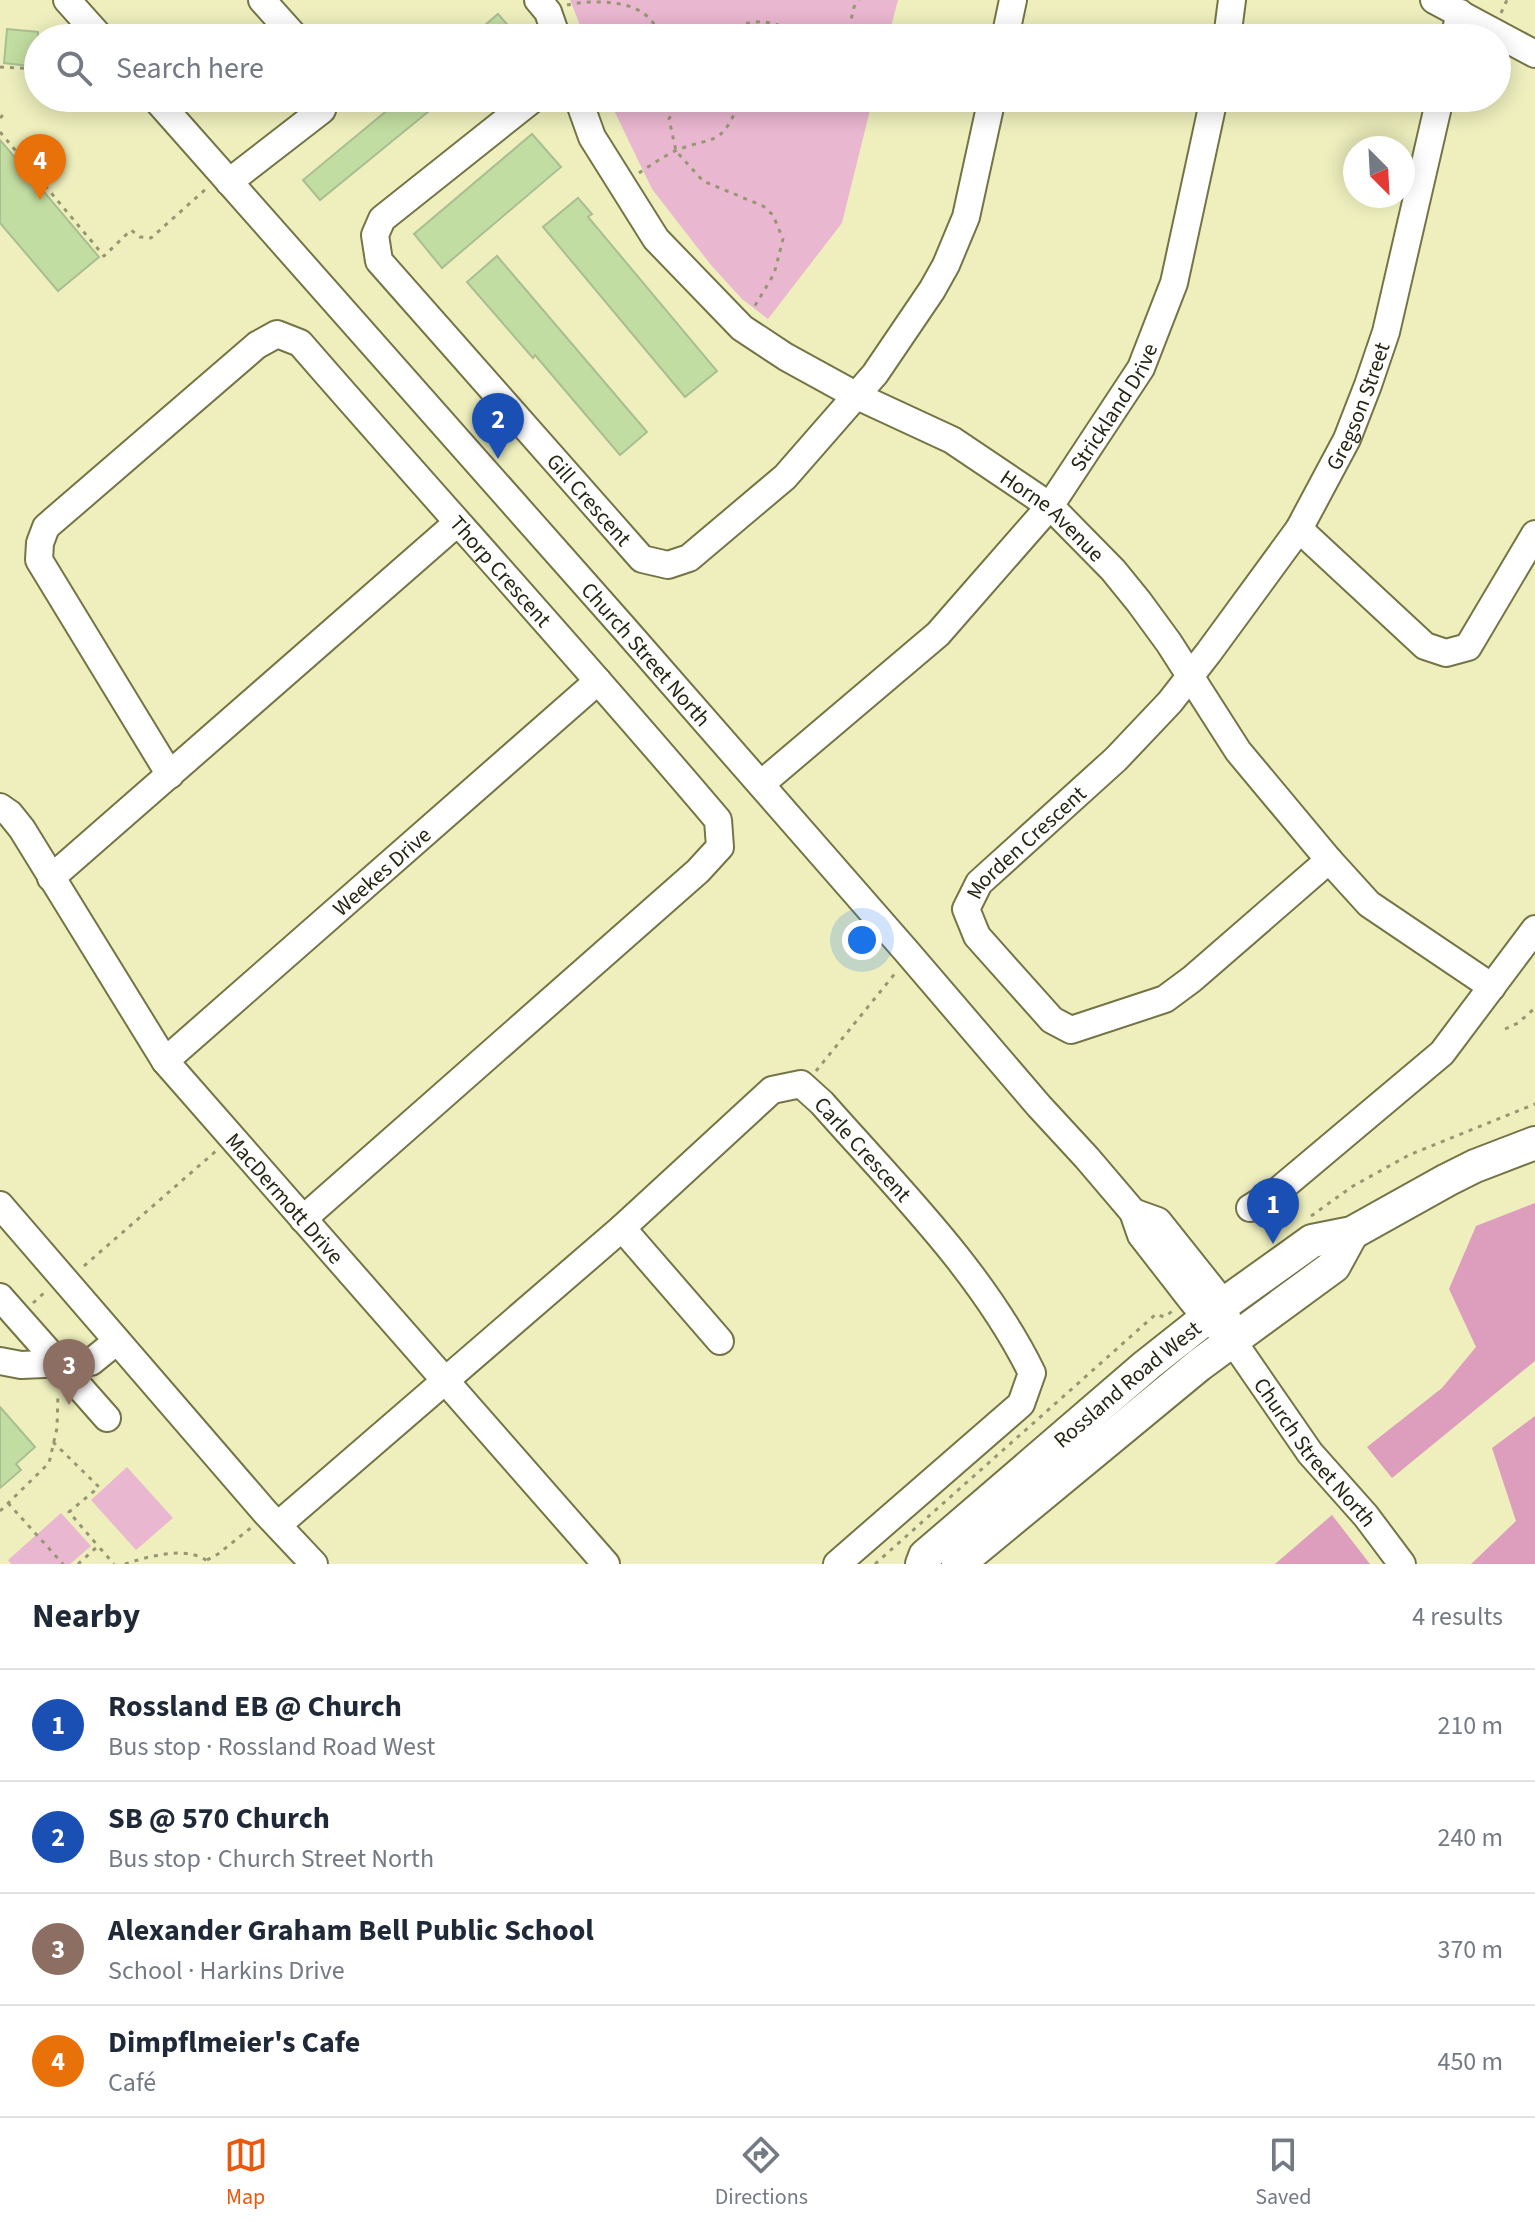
<!DOCTYPE html>
<html lang="en">
<head>
<meta charset="utf-8">
<style>
  body { margin:0; font-family:"Source Sans 3",sans-serif; background:#f2f2f3; color:#1f2937 }
  .compass { position:absolute; left:1343px; top:136px; width:72px; height:72px; border-radius:50%; background:#fff; box-shadow:0 4px 20px #0003; rotate:156deg }
  .you { position:absolute; left:862px; top:940px; width:28px; height:28px; margin:-20px; border:6px solid #fff; border-radius:50%; background:#1a73e8; box-shadow:0 0 0 12px #1a73e833 }
  .badge { display:grid; place-items:center; width:52px; height:52px; border-radius:50%; background:#ea580c; color:#fff; font-size:26px; font-weight:700 }
  .pin { position:absolute; translate:-50% -66px; filter:drop-shadow(0 2px 4px #0008) }
  .pin::after { content:''; position:absolute; top:42px; width:28px; height:24px; background:inherit; clip-path:polygon(0 0,100% 0,50% 100%) }
  .list { margin:0; padding:0; list-style:none }
  h2 { display:flex; justify-content:space-between; align-items:center; height:104px; margin:0; padding:0 32px; font-size:34px }
  h2 small { font-size:26px; font-weight:400; color:#747a83 }
  .list li { display:grid; grid-template-columns:52px 1fr auto; gap:24px; align-items:center; box-sizing:border-box; height:112px; padding:0 32px; border-top:2px solid #e0e1e3 }
  .list b { display:block; font-size:30px; white-space:nowrap }
  .list p { margin:0; font-size:26px; white-space:nowrap; color:#747a83 }
  .list em { font-size:26px; font-style:normal; color:#747a83 }
  .icon { flex:none; width:44px; height:44px; fill:none; stroke:currentColor; stroke-width:2; stroke-linecap:round; stroke-linejoin:round }
  .map { position:relative; flex:none; width:1535px; height:1564px; overflow:hidden }
  .search { position:absolute; background:#fff; box-shadow:0 4px 20px #0003; left:24px; right:24px; top:24px; height:88px; display:flex; align-items:center; gap:20px; box-sizing:border-box; padding:0 28px; border-radius:44px; color:#747a83; font-size:30px }
  .sheet { height:552px; background:#fff }
  nav { display:flex; justify-content:space-around; align-items:center; box-sizing:border-box; height:112px; border-top:2px solid #e0e1e3; background:#fff; font-size:22px; color:#747a83 }
  nav a { display:grid; justify-items:center; gap:4px }
  nav .on { color:#ea580c }
  .map>svg:first-child { display:block }
  .green { fill:#eab7d0 }
  .forest { fill:#dd9ebd }
  .building { fill:#c2dda1; stroke:#a9be92; stroke-width:2 }
  .lines { fill:none; stroke-linecap:round; stroke-linejoin:round }
  .minor-casing { stroke:#747446; stroke-width:30 }
  .major-casing { stroke:#747446; stroke-width:36 }
  .path { stroke:#969772; stroke-width:3; stroke-dasharray:4 6; stroke-linecap:butt }
  .minor { stroke:#fff; stroke-width:26 }
  .major { stroke:#fff; stroke-width:32 }
  .labels { text-anchor:middle; stroke-width:7; stroke-linejoin:round; paint-order:stroke }
  .street-label { font-size:22px; fill:#272714; stroke:#fff }
</style>
</head>
<body>
<div class="map">
<svg width="1535" height="1564" viewBox="0 0 1535 1564">
  <rect width="100%" height="100%" fill="#eeefbd"/>
  <!-- green -->
  <path class="green" d="M570,0H898L888,38H585Z
    M608,98H873L842,223L768,319L742,299L711,265L652,189Z
    M127,1467L173,1518L136,1550L91,1500Z
    M61,1513L91,1546L70,1564H11L8,1560Z"/>
  <!-- forest -->
  <path class="forest" d="M1535,1203V1361L1392,1478L1367,1447L1442,1388L1476,1347L1449,1289L1476,1226Z
    M1535,1416V1564H1471L1516,1521L1492,1448Z
    M1332,1515L1370,1564H1275Z"/>
  <!-- building -->
  <path class="building" d="M498,14L519,38H470Z
    M7,29L38,32V67L4,63Z
    M402,98H445L320,200L303,180Z
    M532,134L561,167L442,268L414,234Z
    M0,140L99,257L58,291L0,223Z
    M578,198L592,214L588,217L717,371L685,397L543,227Z
    M497,256L647,432L620,455L535,355L533,358L467,282Z
    M0,1407L35,1447L16,1464L21,1470L0,1488Z"/>
  <g class="lines">
    <!-- minor casing -->
    <g class="minor-casing">
      <g id="minor">
        <path d="M67,0L101,38"/>
        <path d="M262,0L296,38"/>
        <path d="M538,0L548,12L557,38"/>
        <path d="M1434,0L1535,54"/>
        <path d="M1005,38L1013,0"/>
        <path d="M1227,38L1232,0"/>
        <path d="M1454,38L1460,13"/>
        <path id="s1" d="M155,98L623,627L908,953L1039,1106L1087,1158L1133,1212L1141,1235L1190,1298L1206,1318L1232,1340L1310,1453L1366,1516L1402,1564"/>
        <path id="s2" d="M534,98L382,219L375,235L379,261L642,559L668,565L689,558L785,477L875,374L932,290L946,265L966,217L992,98"/>
        <path id="s3" d="M578,98L592,137L656,239L742,328L786,357L857,396L952,440L1050,506L1113,570L1139,602L1169,643L1238,751L1329,860L1369,904L1492,987"/>
        <path d="M229,182L322,110L326,98"/>
        <path d="M1299,529L1425,646L1446,653L1468,647L1535,534"/>
        <path id="s4" d="M170,775L39,560L40,543L46,527L257,345L277,334L300,343C439,503 581,658 718,820L720,847L698,871L303,1219"/>
        <path id="s5" d="M761,784L938,634L1050,506L1141,368L1174,283L1214,98"/>
        <path id="s6" d="M0,807L10,814L22,829L165,1061L606,1564"/>
        <path id="s7" d="M1329,860L1192,979L1165,999L1071,1030L1052,1020L977,936L966,909L979,883L1116,759L1170,702L1209,652L1299,529L1347,439L1368,385L1386,332L1440,98"/>
        <path d="M51,878L457,523"/>
        <path id="s8" d="M165,1061L598,681"/>
        <path d="M0,1205L265,1512L314,1564"/>
        <path d="M1250,1208L1279,1190L1442,1053L1535,929"/>
        <path d="M1133,1212L1158,1221L1224,1304L1228,1321"/>
        <path d="M622,1228L720,1341"/>
        <path d="M0,1297L107,1418"/>
        <path d="M0,1361L21,1365L91,1362L117,1341"/>
        <path id="s9" d="M278,1525L622,1228L772,1090L801,1084L822,1103C896,1187 982,1271 1032,1373L1021,1404L837,1564"/>
      </g>
    </g>
    <!-- major casing -->
    <g class="major-casing">
      <g id="major">
        <path id="s10" d="M922,1564L925,1556L1147,1365L1224,1304L1312,1241L1352,1233L1447,1180L1475,1166L1535,1143"/>
        <path d="M958,1564L1199,1365L1334,1266L1352,1233"/>
      </g>
    </g>
    <!-- path -->
    <path class="path" d="M567,5C587,0 626,0 643,13C652,19 658,30 665,38
      M1501,13L1507,0
      M720,38C742,17 776,16 799,38
      M847,38L854,7L859,0
      M0,67L38,69
      M679,98L669,119L676,151L703,181L763,206L773,215L783,239L774,274L753,309
      M730,98L739,104L782,98
      M0,118L6,112
      M0,132L104,256L131,230L140,237L151,238L207,188
      M639,173C651,165 664,156 677,150C716,135 719,148 739,104
      M1505,1029L1518,1023L1535,1008
      M816,1071L897,971
      M1311,1216L1353,1186L1409,1155L1535,1104
      M84,1266L216,1151
      M33,1303L45,1292
      M53,1442L99,1487L69,1512L98,1546
      M8,1503L63,1564
      M0,1511L49,1463L57,1428L58,1393
      M207,1560L218,1554L252,1527
      M78,1564L98,1546L114,1564
      M125,1564C150,1556 190,1544 211,1564
      M875,1564L1156,1314L1164,1317L1174,1310"/>
    <!-- minor -->
    <use href="#minor" class="minor"/>
    <!-- major -->
    <use href="#major" class="major"/>
  </g>
  <g class="labels">
    <!-- street labels -->
    <g class="street-label">
      <text dy="8" stroke="none"><textPath href="#s5" startOffset="520">Strickland Drive</textPath></text>
      <text dy="8" stroke="none"><textPath href="#s7" startOffset="1122">Gregson Street</textPath></text>
      <text dy="8" stroke="none"><textPath href="#s2" startOffset="556">Gill Crescent</textPath></text>
      <text dy="8" stroke="none"><textPath href="#s3" startOffset="650">Horne Avenue</textPath></text>
      <text dy="8" stroke="none"><textPath href="#s4" startOffset="916">Thorp Crescent</textPath></text>
      <text dy="8" stroke="none"><textPath href="#s1" startOffset="742">Church Street North</textPath></text>
      <text dy="8" stroke="none"><textPath href="#s7" startOffset="568">Morden Crescent</textPath></text>
      <text dy="8" stroke="none"><textPath href="#s8" startOffset="288">Weekes Drive</textPath></text>
      <text dy="8" stroke="none"><textPath href="#s9" startOffset="778">Carle Crescent</textPath></text>
      <text dy="8" stroke="none"><textPath href="#s6" startOffset="486">MacDermott Drive</textPath></text>
      <text dy="8" stroke="none"><textPath href="#s10" startOffset="274">Rossland Road West</textPath></text>
      <text dy="8" stroke="none"><textPath href="#s1" startOffset="1786">Church Street North</textPath></text>
    </g>
  </g>
</svg>
<svg class="compass" viewBox="-18 -18 36 36"><path d="M0-13l5 13h-10z" fill="#e53935"/><path d="M0 13l5-13h-10z" fill="#747a83"/></svg>
<div class="you"></div>
<div class="pin badge" style="left:1273px;top:1244px;background:#1a4fb4">1</div>
<div class="pin badge" style="left:498px;top:459px;background:#1a4fb4">2</div>
<div class="pin badge" style="left:69px;top:1405px;background:#8d6e63">3</div>
<div class="pin badge" style="left:40px;top:200px;background:#e8710a">4</div>
<div class="search"><svg class="icon" aria-label="search" viewBox="0 0 24 24"><circle cx="10" cy="10" r="6"/><path d="M15 15l6 6"/></svg>Search here</div>
</div>
<section class="sheet">
<h2>Nearby<small>4 results</small></h2>
<ul class="list">
<li><span class="badge" style="background:#1a4fb4">1</span><div><b>Rossland EB @ Church</b><p>Bus stop · Rossland Road West</p></div><em>210 m</em></li>
<li><span class="badge" style="background:#1a4fb4">2</span><div><b>SB @ 570 Church</b><p>Bus stop · Church Street North</p></div><em>240 m</em></li>
<li><span class="badge" style="background:#8d6e63">3</span><div><b>Alexander Graham Bell Public School</b><p>School · Harkins Drive</p></div><em>370 m</em></li>
<li><span class="badge" style="background:#e8710a">4</span><div><b>Dimpflmeier's Cafe</b><p>Café</p></div><em>450 m</em></li>
</ul>
</section>
<nav>
<a class="on"><svg class="icon" aria-label="map" viewBox="0 0 24 24"><path d="M3 6l6-2 6 2 6-2v14l-6 2-6-2-6 2zM9 4v14M15 6v14"/></svg>Map</a>
<a><svg class="icon" aria-label="directions" viewBox="0 0 24 24"><path d="M12 3l9 9-9 9-9-9zM9 14v-3h6M13 9l2 2-2 2"/></svg>Directions</a>
<a><svg class="icon" aria-label="saved" viewBox="0 0 24 24"><path d="M7 4h10v16l-5-4-5 4z"/></svg>Saved</a>
</nav>
</body>
</html>
